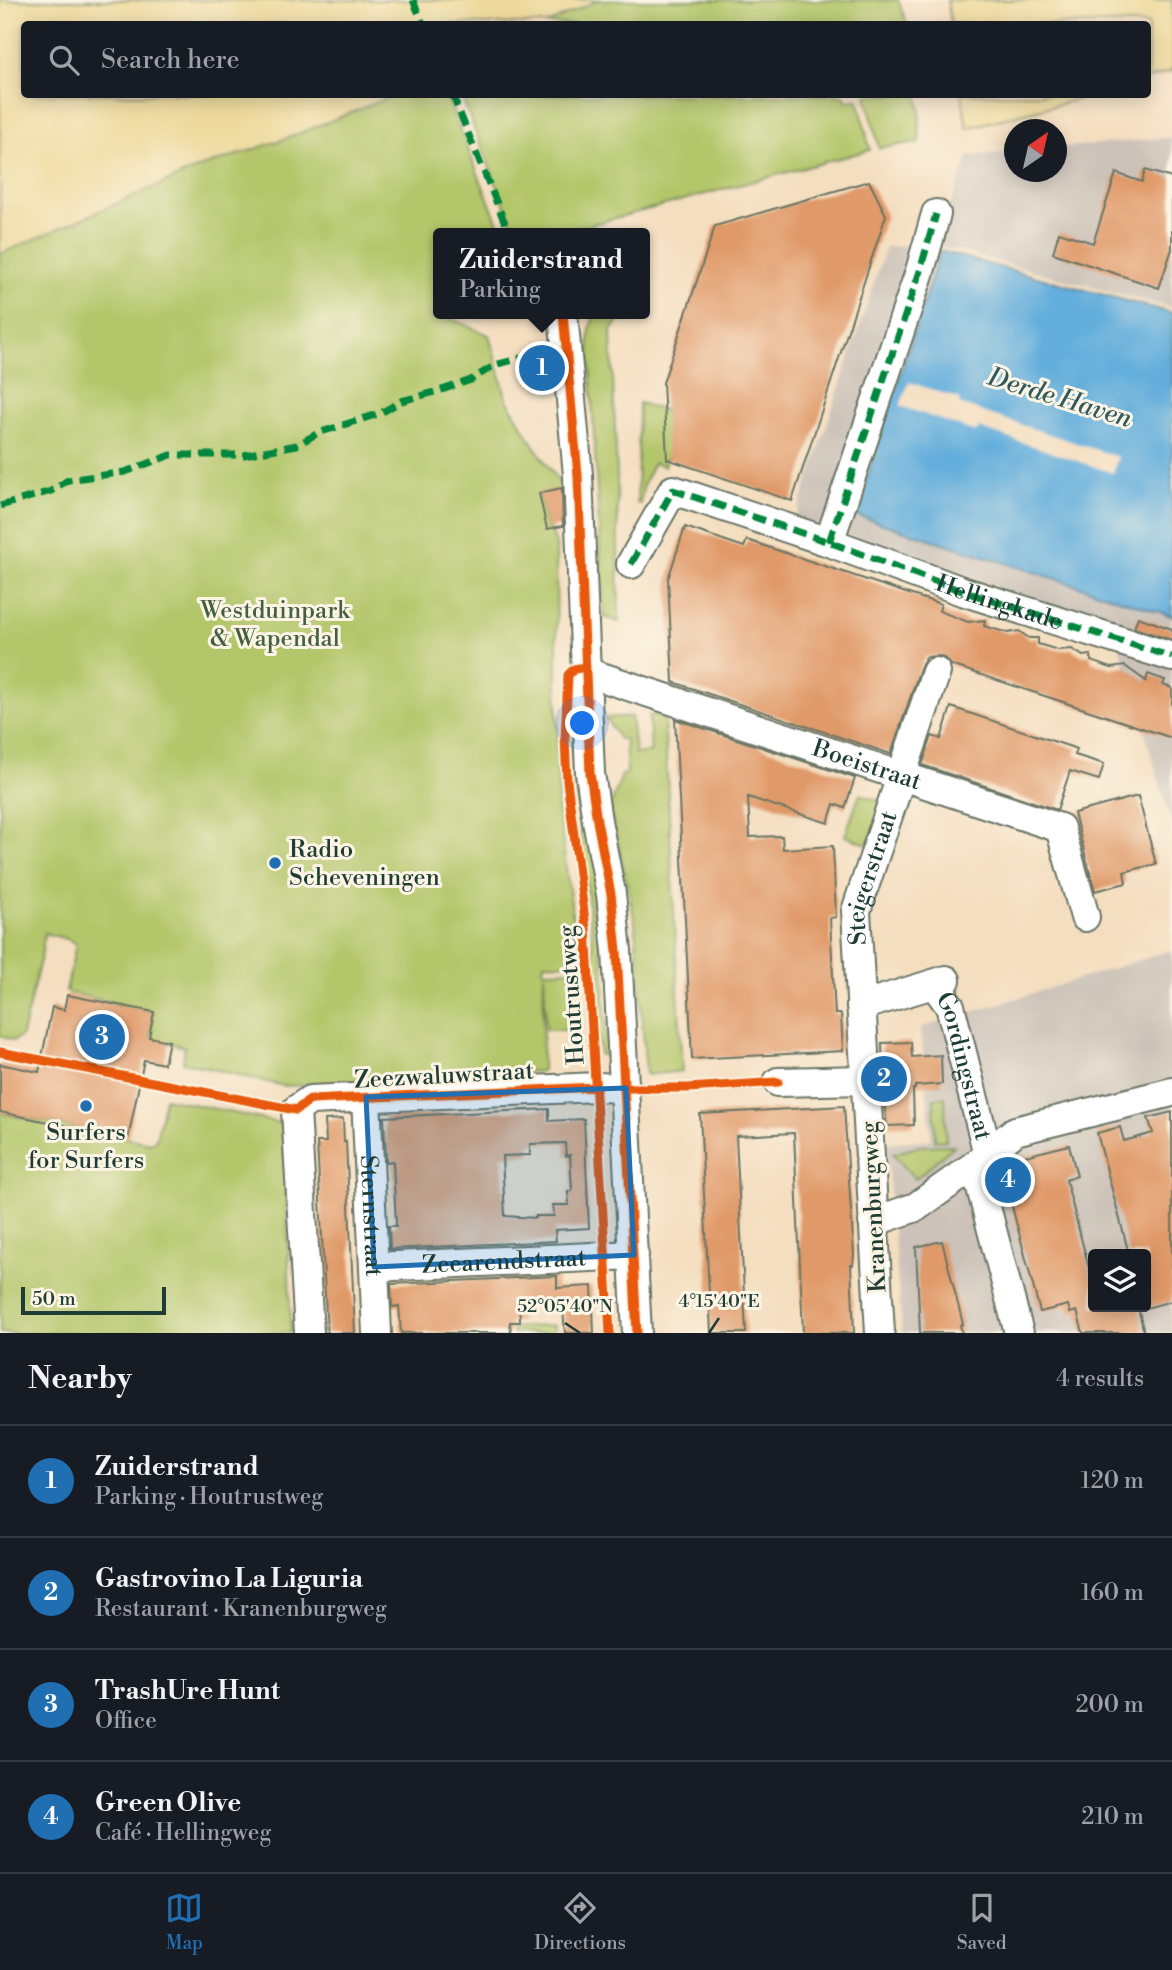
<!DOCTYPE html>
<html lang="en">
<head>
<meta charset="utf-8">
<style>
  body { margin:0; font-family:"Libre Bodoni",serif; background:#242831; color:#f1f3f6 }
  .controls { position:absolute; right:21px; bottom:21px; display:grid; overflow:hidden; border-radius:7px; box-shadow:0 4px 18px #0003 }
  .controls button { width:63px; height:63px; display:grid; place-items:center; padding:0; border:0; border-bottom:2px solid #363941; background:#171b24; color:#f1f3f6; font:35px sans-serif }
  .compass { position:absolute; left:1004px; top:119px; width:63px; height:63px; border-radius:50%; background:#171b24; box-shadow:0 4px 18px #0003; rotate:34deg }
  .scale { position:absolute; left:21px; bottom:18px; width:145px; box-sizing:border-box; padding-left:7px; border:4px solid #1f3d34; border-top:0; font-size:19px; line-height:24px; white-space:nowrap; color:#1f3d34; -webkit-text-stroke:5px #fcf5e5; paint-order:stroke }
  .you { position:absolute; left:583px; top:724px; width:24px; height:24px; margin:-18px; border:5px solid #fff; border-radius:50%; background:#1a73e8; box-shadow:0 0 0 10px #1a73e833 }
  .badge { display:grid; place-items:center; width:46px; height:46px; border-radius:50%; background:#1f6fb2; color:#fff; font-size:23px; font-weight:700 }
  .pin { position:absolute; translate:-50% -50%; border:4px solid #fff; box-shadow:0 2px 7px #0006 }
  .popup { position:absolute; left:433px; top:228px; width:217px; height:91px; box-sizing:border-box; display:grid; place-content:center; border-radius:7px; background:#171b24; filter:drop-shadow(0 2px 5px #0005); font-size:23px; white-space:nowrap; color:#9ea1a6 }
  .popup b { font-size:26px; color:#f1f3f6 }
  .popup::after { content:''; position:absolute; left:50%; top:100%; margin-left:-14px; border:14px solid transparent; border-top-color:#171b24 }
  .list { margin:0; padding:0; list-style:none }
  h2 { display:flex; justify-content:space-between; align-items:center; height:91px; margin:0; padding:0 28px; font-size:30px }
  h2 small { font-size:23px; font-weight:400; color:#9ea1a6 }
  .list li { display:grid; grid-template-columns:46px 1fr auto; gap:21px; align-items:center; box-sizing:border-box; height:112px; padding:0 28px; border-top:2px solid #363941 }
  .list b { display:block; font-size:26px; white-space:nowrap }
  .list p { margin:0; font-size:23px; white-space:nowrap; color:#9ea1a6 }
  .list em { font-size:23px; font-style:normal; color:#9ea1a6 }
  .icon { flex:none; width:38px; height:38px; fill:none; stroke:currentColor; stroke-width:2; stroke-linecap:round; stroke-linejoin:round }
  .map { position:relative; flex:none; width:1172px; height:1333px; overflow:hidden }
  .search { position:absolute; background:#171b24; box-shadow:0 4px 18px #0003; left:21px; right:21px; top:21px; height:77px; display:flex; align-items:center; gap:18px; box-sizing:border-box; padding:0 24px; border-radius:7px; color:#9ea1a6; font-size:26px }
  .sheet { height:539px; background:#171b24 }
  nav { display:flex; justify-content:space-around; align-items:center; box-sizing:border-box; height:98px; border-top:2px solid #363941; background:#171b24; font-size:19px; color:#9ea1a6 }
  nav a { display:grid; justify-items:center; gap:4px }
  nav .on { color:#1f6fb2 }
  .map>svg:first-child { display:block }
  .industrial { fill:#ccc2b9; fill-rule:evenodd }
  .green { fill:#b4c66a; stroke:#6a824f; stroke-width:2 }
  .sand { fill:#eeda9e; stroke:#868c69; stroke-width:2 }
  .water { fill:#64aedc; stroke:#427688; stroke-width:2 }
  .pier { fill:#f4dec0 }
  .building { fill:#e09968; fill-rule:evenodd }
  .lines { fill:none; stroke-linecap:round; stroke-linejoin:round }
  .minor-casing { stroke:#6a7565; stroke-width:32 }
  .minor { stroke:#fff; stroke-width:28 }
  .quiet { stroke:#00873e; stroke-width:7; stroke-dasharray:14 7; stroke-linecap:butt }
  .cycleway-casing { stroke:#fcf5e5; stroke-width:13 }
  .cycleway { stroke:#e8590c; stroke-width:9 }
  .marked { fill:#1f6fb2; fill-opacity:0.2; stroke:#1f6fb2; stroke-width:5; stroke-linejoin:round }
  .ticks { fill:none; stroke:#1f3d34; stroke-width:2.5 }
  .poi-dot { fill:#1f6fb2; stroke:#fcf5e5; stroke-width:2.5 }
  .labels { text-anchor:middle; stroke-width:6; stroke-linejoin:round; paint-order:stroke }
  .street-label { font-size:24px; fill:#1f3d34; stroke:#fcf5e5 }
  .park-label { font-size:24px; fill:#445f42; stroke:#fcf5e5 }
  .poi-label { font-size:24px; fill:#1f3d34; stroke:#fcf5e5; text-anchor:start }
  .water-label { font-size:26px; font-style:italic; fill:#30595e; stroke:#fcf5e5 }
  .ticks-label { font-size:18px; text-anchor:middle; fill:#1f3d34; stroke:#fcf5e5; stroke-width:6; stroke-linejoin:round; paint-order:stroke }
</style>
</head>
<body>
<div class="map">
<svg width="1172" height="1333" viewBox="0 0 1172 1333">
  <rect width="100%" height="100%" fill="#fcf5e5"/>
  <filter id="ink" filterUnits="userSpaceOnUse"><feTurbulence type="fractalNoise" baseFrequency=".0143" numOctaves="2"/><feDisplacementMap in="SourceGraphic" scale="14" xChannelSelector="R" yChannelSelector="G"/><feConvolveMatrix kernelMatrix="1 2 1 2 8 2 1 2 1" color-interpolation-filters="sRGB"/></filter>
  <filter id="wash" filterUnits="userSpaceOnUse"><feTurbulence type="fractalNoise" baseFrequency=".00686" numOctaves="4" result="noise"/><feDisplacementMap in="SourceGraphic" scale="28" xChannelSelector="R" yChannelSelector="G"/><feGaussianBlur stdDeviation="1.57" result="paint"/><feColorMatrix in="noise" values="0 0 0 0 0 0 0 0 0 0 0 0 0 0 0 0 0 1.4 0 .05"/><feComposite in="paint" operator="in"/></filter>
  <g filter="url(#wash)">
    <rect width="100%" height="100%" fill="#f4dec0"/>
    <!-- industrial -->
    <path class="industrial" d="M1172,137V308L940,246L853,515L1172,616V824L1118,642L976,579L796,518L886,247L925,245L941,230L969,156L1014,152V172H1056L1057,148Z
      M1172,950V1333H902L886,1143L931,1139L921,1028ZM1093,1254H1146V1307H1093Z"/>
    <!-- green -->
    <path class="green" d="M598,0H898L907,24H547Z
      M395,95H446L502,233H439V314H447L449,318L489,335L507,400L533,444L563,488L539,494L547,529H550L556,544L558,809L572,911L576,964L544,963L543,971L572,970L574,1030H546L544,973L542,1071L395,1082L284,1086L183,1062L185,1047L149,1037L154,1012L66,992L76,944L67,939L44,933L42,952L22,1035L14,1041L0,1036V251L12,248L201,167L287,138Z
      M461,95H844L847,102L858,99L870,150L560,233H516Z
      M866,95H918L920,111L919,142L879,148Z
      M595,314H626L611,330L617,477L619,622L604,617L589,344L590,328Z
      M639,403L681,416L664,466L654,463L644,483L640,504L637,503Z
      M574,679L600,894L594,895L603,964L607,1055H600L592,934L570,741L571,687Z
      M664,715L682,1071L646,1075L635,921L610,807L622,775L627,774L625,739H619L606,718L631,716L635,754L651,752L649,716Z
      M860,794L885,803L869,845L845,836Z
      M945,1097L946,1140L935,1141L934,1098Z
      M165,1098L284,1124L291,1333H0V1113L150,1143L156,1139Z
      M951,1145L954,1146L915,1179L893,1154L920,1146Z
      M554,1325V1333H513V1328Z"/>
    <!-- sand -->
    <path class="sand" d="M0,0H598L547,24H24V94L395,95L287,138L201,167L0,254Z
      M947,0H1172V71L1148,79V24H951Z
      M962,94H1095V95L967,128Z"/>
    <!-- water -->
    <path class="water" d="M940,251L1172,313V616L855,515Z"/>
    <!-- pier -->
    <path class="pier" d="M909,382L960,399L959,404L1118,457L1113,473L979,428L976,432L900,406Z"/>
    <g id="blocks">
      <!-- building -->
      <path class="building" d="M1145,170L1172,178V249L1159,288L1053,253L1059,232L1093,243L1116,173L1142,182Z
        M869,181L886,215L792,501L667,459L663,383L715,226Z
        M562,488L563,526L547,529L539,493Z
        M685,527L744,547L747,540L912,595L941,604L939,611L968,622L985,620L984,626L1008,633L1019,631L1029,638H1038V644L1058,650L1072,649L1083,656L1091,655V661L1111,668L1125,666L1146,681L1148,674L1165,680L1163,685L1172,688V738L951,665L948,661L941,656L926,657L921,666L891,754L673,682L668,579Z
        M1138,617L1172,629V640L1134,628Z
        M951,707L1077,749L1075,755L1104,764L1099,780L1070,771L1057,810L922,765L932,736L941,739Z
        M675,719L855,778L845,808L834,804L828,823L748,797L750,837L782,836L783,849L833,846L836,917L830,918L835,1014H841L843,1051L692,1059Z
        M1138,796L1156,864L1124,872L1126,883L1095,891L1074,813Z
        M67,995L154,1012L149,1037L169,1041L164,1064L144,1060L128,1139L0,1112V1064L39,1072L52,1007L64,1010Z
        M911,1042L912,1057L941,1055L942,1084L915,1086V1089H913L914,1125L887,1126L883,1090L882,1043Z
        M844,1106L854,1255L853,1265H851L854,1333H803L794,1133L736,1136L746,1333H711L700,1114Z
        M549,1109V1121L584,1119L589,1228L555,1230L556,1241L390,1249L389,1226H396L393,1161L386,1162L384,1117ZM565,1143L566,1156L570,1155L572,1191H568L569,1205H553L554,1216H536V1218L505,1216L502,1156L530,1155V1144Z
        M1172,1112V1301L1146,1308V1254H1129L1097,1133L1120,1127L1124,1141L1153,1133L1148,1118Z
        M343,1119L344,1142L346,1141L355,1333H327L317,1142H326L325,1120Z
        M1069,1145L1077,1176L1066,1180L1093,1284V1307H1138L1144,1333H1083L1077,1311L1070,1313L1068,1305L1040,1312L1001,1165L1005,1161Z
        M942,1241L963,1324L960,1325L962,1333H920L916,1247Z
        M557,1276V1288L592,1286L594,1333H565L563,1310H558L557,1300L519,1302L520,1322H510L511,1333H401L399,1306L392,1307L391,1284Z"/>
    </g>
  </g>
  <g filter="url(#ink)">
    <use href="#blocks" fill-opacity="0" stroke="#6a7565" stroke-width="2"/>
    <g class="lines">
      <!-- minor casing -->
      <g class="minor-casing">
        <g id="minor">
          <path d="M563,314L578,475L590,773L597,821L611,894L617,951L637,1333"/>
          <path d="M829,542L920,271L936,214"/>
          <path d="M631,564L673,490L829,542L962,591L1172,657"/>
          <path id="s1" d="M586,672L1060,828L1085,917"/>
          <path id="s2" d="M934,984L950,1006L988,1154"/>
          <path d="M861,1006L946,980"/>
          <path d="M778,1082L865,1080"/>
          <path id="s3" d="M366,1097L377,1333"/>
          <path d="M975,1165L1019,1333"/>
          <path d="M873,1222L916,1207L975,1165L1015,1131L1172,1092"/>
          <path id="s4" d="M374,1267L634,1255"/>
          <path d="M309,1333L296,1110L310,1100L597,1087L626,1088"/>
          <path id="s5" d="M880,1333L856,911L936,672"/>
        </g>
      </g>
      <!-- minor -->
      <use href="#minor" class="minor"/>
      <!-- quiet -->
      <g class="quiet">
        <path d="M413,0L423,24"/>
        <path d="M452,94L509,233"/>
        <path d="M0,506L51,491L68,480L125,472L171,455H244L297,445L318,433L381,413L401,401L439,391L471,380L495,365L521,358"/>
        <path d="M829,542L920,271L936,214"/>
        <path id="s6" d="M631,564L673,490L829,542L962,591L1172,657"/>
      </g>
      <!-- cycleway casing -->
      <g class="cycleway-casing">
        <path id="cycleway" d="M563,314L578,475L590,773L597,821L611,894L617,951L637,1333
          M586,667L574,669L568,675L565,739L567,781L586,928L610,1333
          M0,1052L296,1110L310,1100L597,1087
          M626,1088H688L778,1082"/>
      </g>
      <!-- cycleway -->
      <use href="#cycleway" class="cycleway"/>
    </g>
  </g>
  <!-- marked area -->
  <path class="marked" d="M626,1088L634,1255L374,1267L366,1097Z"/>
  <!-- ticks -->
  <path class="ticks" d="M565,1323L580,1333M709,1333L719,1318"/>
  <!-- markers -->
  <g class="poi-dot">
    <circle cx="275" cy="863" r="7"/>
    <circle cx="86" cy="1106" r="7"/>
  </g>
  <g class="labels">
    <!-- street labels -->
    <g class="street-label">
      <text dy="8" stroke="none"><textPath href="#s6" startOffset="430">Hellingkade</textPath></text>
      <text dy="8" stroke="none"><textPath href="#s1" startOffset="296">Boeistraat</textPath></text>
      <text dy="8" stroke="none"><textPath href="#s5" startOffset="458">Steigerstraat</textPath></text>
      <text transform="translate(571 995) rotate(-94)" y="8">Houtrustweg</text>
      <text dy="8" stroke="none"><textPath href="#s2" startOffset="89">Gordingstraat</textPath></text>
      <text transform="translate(444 1075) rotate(-3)" y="8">Zeezwaluwstraat</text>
      <text transform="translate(873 1207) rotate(-93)" y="8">Kranenburgweg</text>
      <text dy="8" stroke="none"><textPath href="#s3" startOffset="119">Sternstraat</textPath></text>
      <text dy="8" stroke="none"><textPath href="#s4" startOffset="130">Zeearendstraat</textPath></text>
    </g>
    <!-- park labels -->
    <g class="park-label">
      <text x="275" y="618">Westduinpark<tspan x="275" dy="28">&amp; Wapendal</tspan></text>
    </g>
    <!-- poi labels -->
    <g class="poi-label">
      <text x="289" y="857">Radio<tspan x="289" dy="28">Scheveningen</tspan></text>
      <text x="86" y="1140" text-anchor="middle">Surfers<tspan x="86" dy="28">for Surfers</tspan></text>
    </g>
    <!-- water labels -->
    <g class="water-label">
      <text transform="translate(1060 397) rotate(17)" y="9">Derde Haven</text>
    </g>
  </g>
  <g class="ticks-label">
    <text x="719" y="1307">4°15'40"E</text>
    <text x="565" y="1312">52°05'40"N</text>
  </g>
</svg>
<div class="controls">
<button><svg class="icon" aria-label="layers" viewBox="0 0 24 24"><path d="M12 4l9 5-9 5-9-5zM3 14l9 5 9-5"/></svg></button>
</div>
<svg class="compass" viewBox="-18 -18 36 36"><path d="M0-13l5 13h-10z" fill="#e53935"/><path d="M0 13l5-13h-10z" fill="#9ea1a6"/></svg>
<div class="scale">50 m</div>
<div class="you"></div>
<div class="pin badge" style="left:542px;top:368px">1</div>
<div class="popup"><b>Zuiderstrand</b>Parking</div>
<div class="pin badge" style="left:884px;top:1079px">2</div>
<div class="pin badge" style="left:102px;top:1037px">3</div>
<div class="pin badge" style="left:1008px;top:1180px">4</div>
<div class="search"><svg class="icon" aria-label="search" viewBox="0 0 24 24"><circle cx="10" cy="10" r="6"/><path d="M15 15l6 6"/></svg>Search here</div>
</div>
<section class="sheet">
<h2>Nearby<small>4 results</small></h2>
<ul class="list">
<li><span class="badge">1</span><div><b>Zuiderstrand</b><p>Parking · Houtrustweg</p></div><em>120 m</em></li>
<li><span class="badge">2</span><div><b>Gastrovino La Liguria</b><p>Restaurant · Kranenburgweg</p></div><em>160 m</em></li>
<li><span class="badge">3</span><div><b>TrashUre Hunt</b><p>Office</p></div><em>200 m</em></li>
<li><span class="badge">4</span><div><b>Green Olive</b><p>Café · Hellingweg</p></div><em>210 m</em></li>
</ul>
</section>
<nav>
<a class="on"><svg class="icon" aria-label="map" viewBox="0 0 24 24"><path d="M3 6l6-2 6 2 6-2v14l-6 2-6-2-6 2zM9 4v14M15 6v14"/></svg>Map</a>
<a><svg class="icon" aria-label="directions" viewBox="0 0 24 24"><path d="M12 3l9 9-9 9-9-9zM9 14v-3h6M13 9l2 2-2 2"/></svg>Directions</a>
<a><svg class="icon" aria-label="saved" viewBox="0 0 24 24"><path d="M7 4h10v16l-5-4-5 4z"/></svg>Saved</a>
</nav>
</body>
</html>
